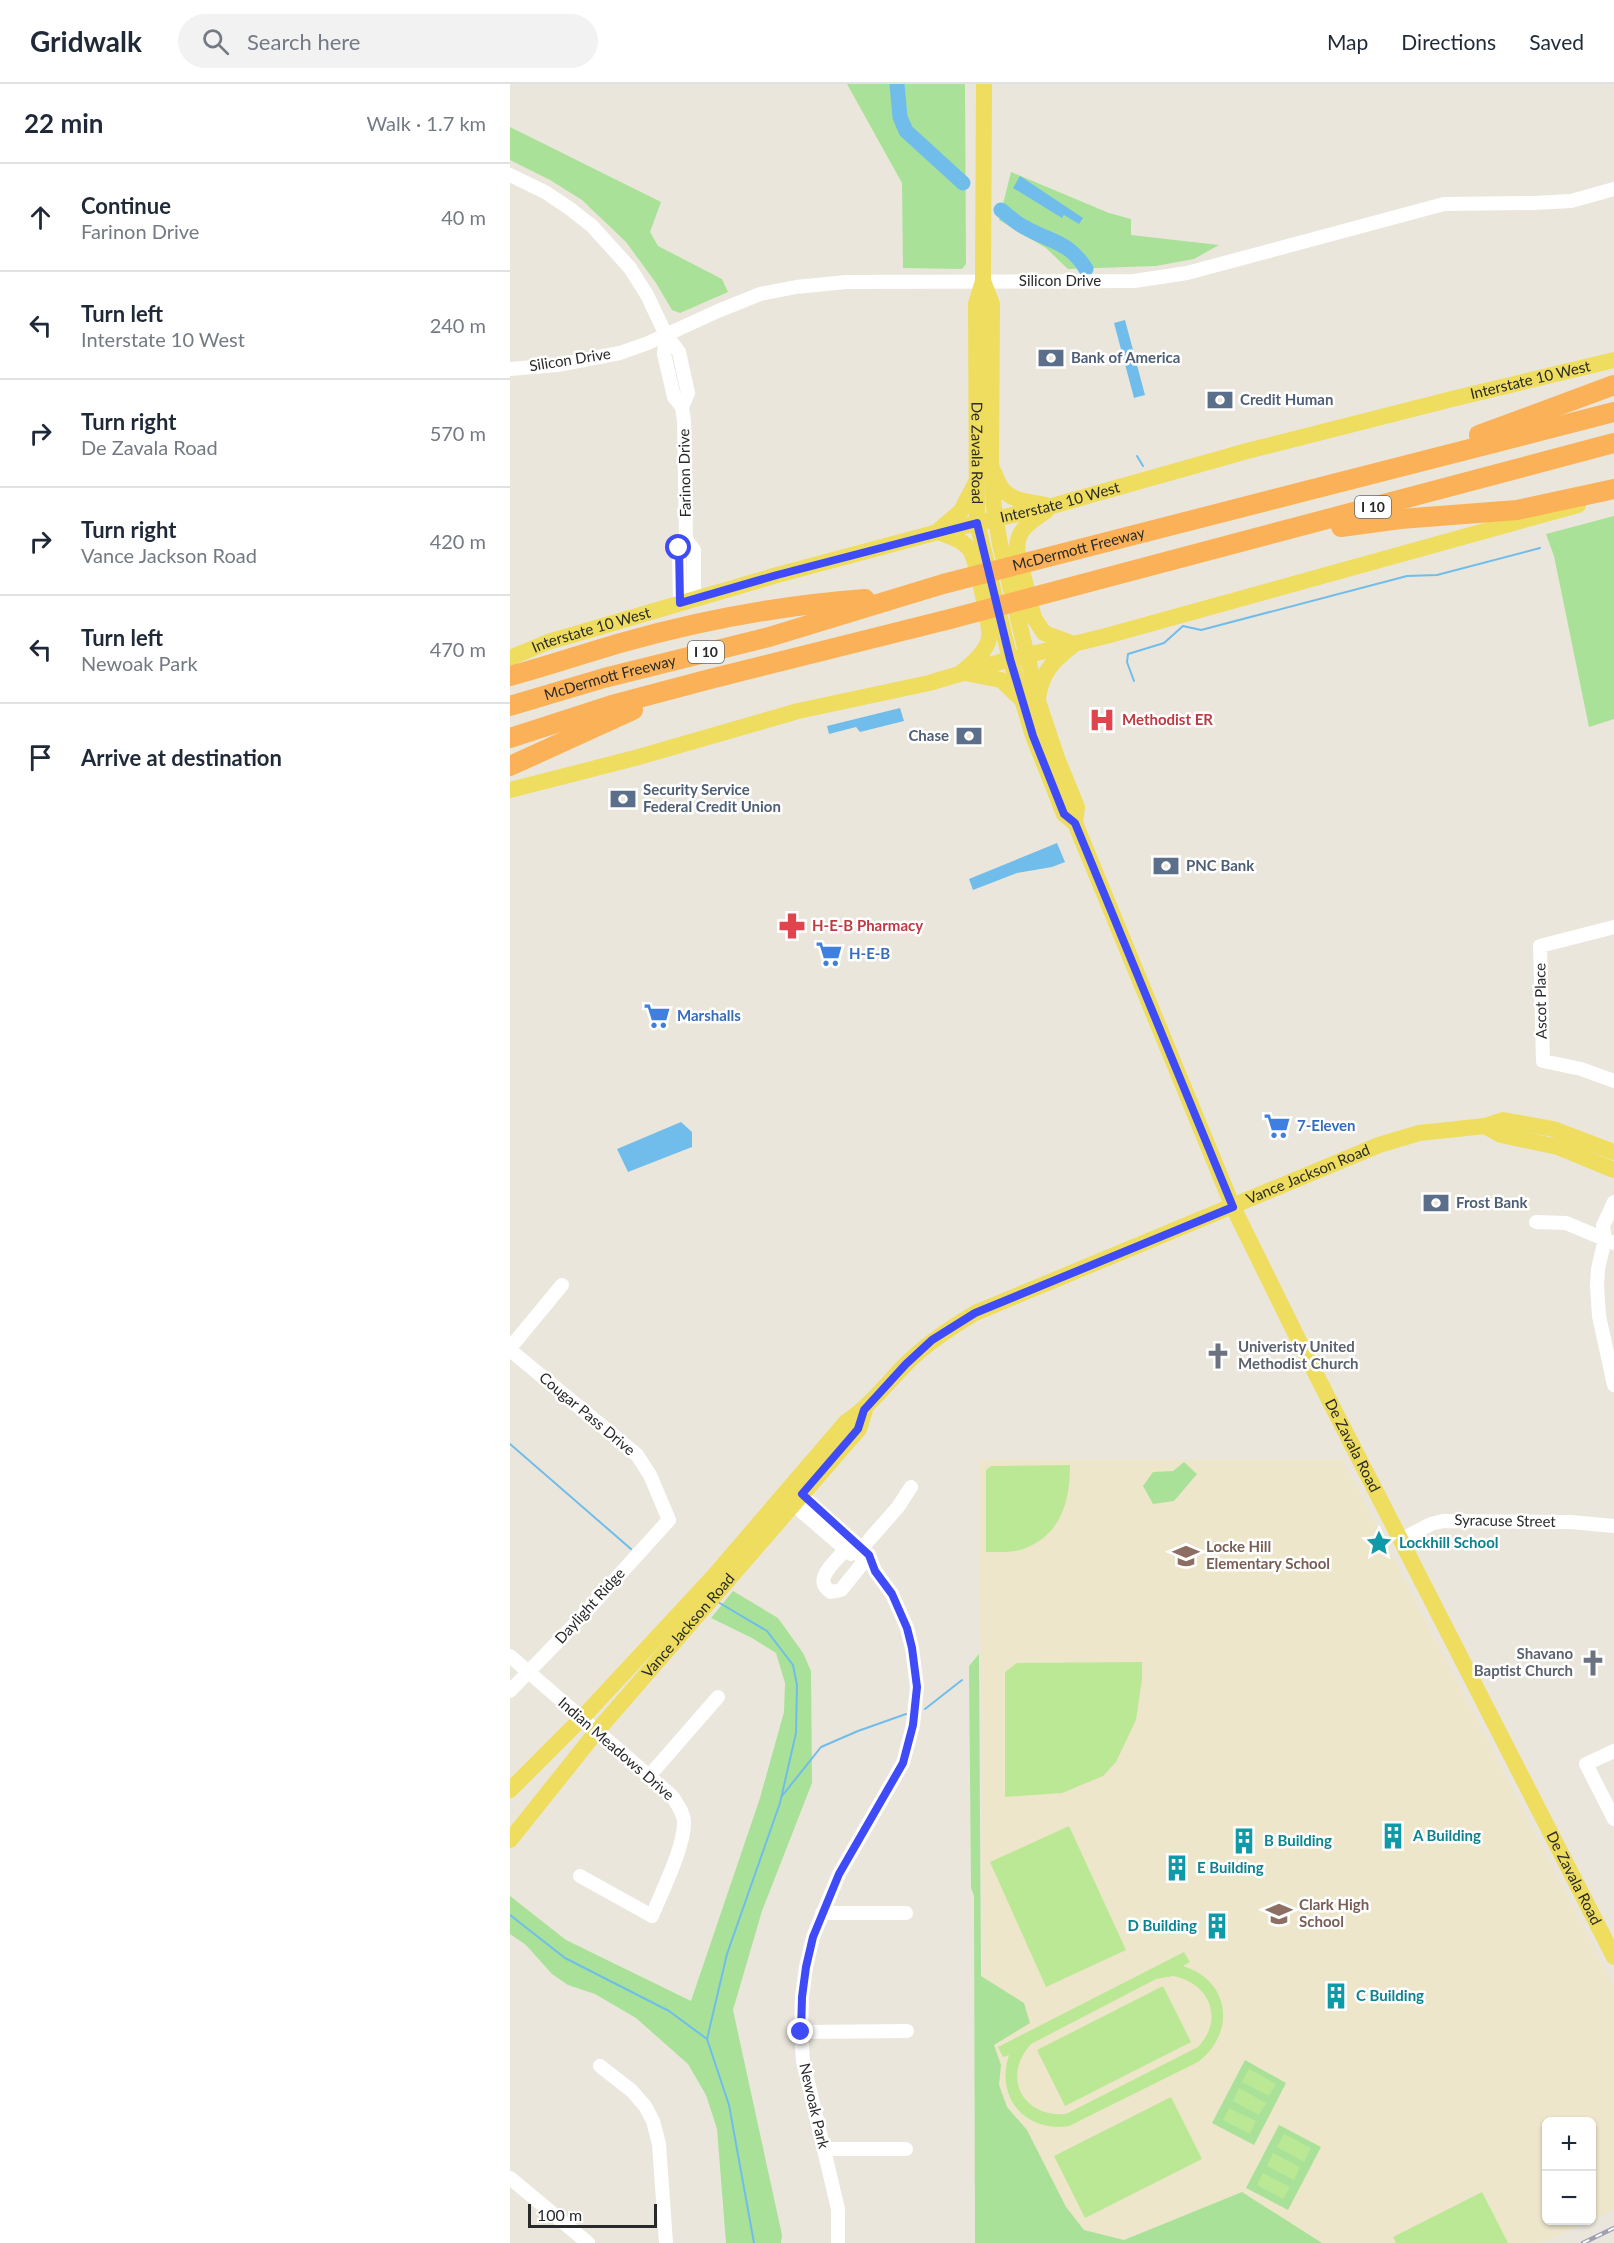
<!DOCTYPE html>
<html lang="en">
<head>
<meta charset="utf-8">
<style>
  body { margin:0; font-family:Lato,sans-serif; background:#f2f2f3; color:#1f2937 }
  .controls { position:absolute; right:18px; bottom:18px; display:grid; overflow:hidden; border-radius:9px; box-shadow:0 2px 4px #0004 }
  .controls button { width:54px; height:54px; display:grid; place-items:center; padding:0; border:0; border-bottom:2px solid #e0e1e3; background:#fff; color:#1f2937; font:30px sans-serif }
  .scale { position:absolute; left:18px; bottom:15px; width:129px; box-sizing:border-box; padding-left:6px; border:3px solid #292929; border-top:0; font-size:16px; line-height:21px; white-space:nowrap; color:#292929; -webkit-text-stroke:4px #fff; paint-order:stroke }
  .stop { position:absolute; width:18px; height:18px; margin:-14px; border:4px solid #3e4bf6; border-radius:50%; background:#fff }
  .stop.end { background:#3e4bf6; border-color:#fff; box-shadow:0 2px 6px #0008 }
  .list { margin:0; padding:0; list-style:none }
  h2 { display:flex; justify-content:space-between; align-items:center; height:78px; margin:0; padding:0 24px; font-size:26px }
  h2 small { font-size:20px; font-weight:400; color:#747a83 }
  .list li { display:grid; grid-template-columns:39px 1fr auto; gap:18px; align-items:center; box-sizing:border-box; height:108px; padding:0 24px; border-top:2px solid #e0e1e3 }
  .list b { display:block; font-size:22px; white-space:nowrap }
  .list p { margin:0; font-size:20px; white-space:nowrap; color:#747a83 }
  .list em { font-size:20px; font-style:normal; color:#747a83 }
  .icon { flex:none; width:33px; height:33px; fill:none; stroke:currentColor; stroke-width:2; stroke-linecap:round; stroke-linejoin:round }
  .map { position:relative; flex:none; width:1104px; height:2159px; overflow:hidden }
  header { display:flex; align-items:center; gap:36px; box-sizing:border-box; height:84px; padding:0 30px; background:#fff; border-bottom:2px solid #e0e1e3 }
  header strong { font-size:28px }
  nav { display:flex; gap:33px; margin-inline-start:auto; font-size:21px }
  .search { width:420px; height:54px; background:#f2f2f3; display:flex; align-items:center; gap:15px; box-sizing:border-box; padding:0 21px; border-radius:33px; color:#747a83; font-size:22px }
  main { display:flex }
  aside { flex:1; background:#fff }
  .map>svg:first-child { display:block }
  .education { fill:#ede6cb; fill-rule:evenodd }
  .green { fill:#a9e199 }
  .pitch { fill:#bbe894; fill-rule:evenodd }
  .water { fill:#70bdec }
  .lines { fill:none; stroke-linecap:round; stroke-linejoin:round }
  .stream { stroke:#70bdec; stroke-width:2 }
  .river { stroke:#70bdec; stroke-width:15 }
  .minor { stroke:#fff; stroke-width:14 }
  .major { stroke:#eedd5e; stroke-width:16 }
  .highway { stroke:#fbb157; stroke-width:20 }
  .rail-casing { stroke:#9e9fb3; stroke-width:4.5 }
  .rail { stroke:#fff; stroke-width:2; stroke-dasharray:7; stroke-linecap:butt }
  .route { stroke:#3e4bf6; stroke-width:8 }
  .labels { text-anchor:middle; stroke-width:5; stroke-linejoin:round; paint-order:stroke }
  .shield { fill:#fff; stroke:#696969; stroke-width:1.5 }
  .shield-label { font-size:14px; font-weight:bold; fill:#292929 }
  .street-label { font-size:15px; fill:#292929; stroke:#fff }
  .service-label { font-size:15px; font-weight:bold; fill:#4e5e75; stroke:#fff; text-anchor:start }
  .health-label { font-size:15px; font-weight:bold; fill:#be3a42; stroke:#fff; text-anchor:start }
  .shop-label { font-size:15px; font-weight:bold; fill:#366cbe; stroke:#fff; text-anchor:start }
  .worship-label { font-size:15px; font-weight:bold; fill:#5b616d; stroke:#fff; text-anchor:start }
  .culture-label { font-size:15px; font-weight:bold; fill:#0d838f; stroke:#fff; text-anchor:start }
  .education-label { font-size:15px; font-weight:bold; fill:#785e54; stroke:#fff; text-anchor:start }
</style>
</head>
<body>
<header>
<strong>Gridwalk</strong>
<div class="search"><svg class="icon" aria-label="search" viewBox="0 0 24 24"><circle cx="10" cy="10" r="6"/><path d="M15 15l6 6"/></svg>Search here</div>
<nav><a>Map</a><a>Directions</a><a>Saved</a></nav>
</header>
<main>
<aside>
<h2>22 min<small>Walk · 1.7 km</small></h2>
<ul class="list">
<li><svg class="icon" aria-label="ahead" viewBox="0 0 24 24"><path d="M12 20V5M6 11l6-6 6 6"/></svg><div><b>Continue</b><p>Farinon Drive</p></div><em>40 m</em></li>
<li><svg class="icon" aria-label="left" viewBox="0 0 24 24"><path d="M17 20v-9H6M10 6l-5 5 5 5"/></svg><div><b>Turn left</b><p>Interstate 10 West</p></div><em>240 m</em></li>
<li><svg class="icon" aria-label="right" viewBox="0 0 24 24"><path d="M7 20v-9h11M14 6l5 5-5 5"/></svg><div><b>Turn right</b><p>De Zavala Road</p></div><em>570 m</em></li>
<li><svg class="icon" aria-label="right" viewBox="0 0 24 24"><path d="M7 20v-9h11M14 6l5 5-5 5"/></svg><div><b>Turn right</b><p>Vance Jackson Road</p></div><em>420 m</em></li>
<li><svg class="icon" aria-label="left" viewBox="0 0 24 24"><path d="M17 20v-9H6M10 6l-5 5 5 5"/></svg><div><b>Turn left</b><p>Newoak Park</p></div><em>470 m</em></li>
<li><svg class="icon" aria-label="arrive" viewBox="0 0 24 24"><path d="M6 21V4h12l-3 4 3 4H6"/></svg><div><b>Arrive at destination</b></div></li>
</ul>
</aside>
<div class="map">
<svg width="1104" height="2159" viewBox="0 0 1104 2159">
  <rect width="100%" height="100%" fill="#ebe6db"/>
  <!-- education -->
  <path class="education" d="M469,1376H833L1104,1902V2126L1032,2159H475ZM1036,2038H1082V2136H1036Z"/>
  <!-- green -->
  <path class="green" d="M337,0H455L456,180L452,185L393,184L392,99Z
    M0,43L151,118L140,148L148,162L212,195L218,208L170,229L162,226L146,199L116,158L72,116L40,96L0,76Z
    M501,88L599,129L621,135V151L709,161L684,175L646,182L558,185L536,164L489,136Z
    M1104,432V635L1079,643L1044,472L1036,450Z
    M674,1378L687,1390L664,1417L643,1420L633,1402L643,1388L663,1387Z
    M223,1507L268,1534L293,1569L301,1587L302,1699L252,1827L223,1926L272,2151L271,2159H216L207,2045L196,2011L178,1980L126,1934L85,1910L58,1901L42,1890L16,1861L0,1850V1812L56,1856L181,1917L250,1714L274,1628L275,1599L266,1569L242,1554L201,1534Z
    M469,1570L471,1892L514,1919L520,1939L484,1961L491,1981L489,2001L497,2023L517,2046L556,2123L574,2146L614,2156L732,2108L812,2159H465L464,1812L461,1804L459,1582Z
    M735,1976L776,1999L744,2061L702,2039Z
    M769,2041L811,2063L778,2126L736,2104Z"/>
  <!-- pitch -->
  <path class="pitch" d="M560,1381C560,1418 551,1451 513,1465C502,1469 487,1468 476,1468V1386L481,1382Z
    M632,1578V1595L626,1636L606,1678L593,1692L552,1709L495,1713V1588L507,1579Z
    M559,1742L616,1866L536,1903L480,1778Z
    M674,1868L680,1878L673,1882C721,1897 726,1949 688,1978L559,2042C515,2049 485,2013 499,1971L493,1973L488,1963ZM663,1892C699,1899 715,1934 688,1963L556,2030C513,2034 491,1993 521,1960L646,1895Z
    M653,1902L681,1958L555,2022L527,1966Z
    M739,1985L766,2000L759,2012L732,1998Z
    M729,2004L756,2019L749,2031L723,2017Z
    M661,2013L692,2075L575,2134L544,2072Z
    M719,2024L746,2037L740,2050L713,2036Z
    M774,2050L801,2064L794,2078L767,2063Z
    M763,2069L790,2083L784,2096L757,2082Z
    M753,2089L780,2103L773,2115L747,2101Z
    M972,2108L998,2159H886L883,2153Z"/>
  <!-- water -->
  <path class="water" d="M510,92L573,134L569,140L554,131L552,134L503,104Z
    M615,236L635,311L624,314L604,239Z
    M390,624L394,637L350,648L346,643L319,650L317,642Z
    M547,759L555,778L542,783L507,789L463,806L459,795Z
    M171,1038L182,1048V1063L118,1088L107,1065Z"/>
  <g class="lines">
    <!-- stream -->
    <path class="stream" d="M627,372L633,382
      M624,597L617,578L618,570L654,559L673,542L691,546L897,492L927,491L1030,464
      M0,1360L121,1465
      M415,1625L452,1596
      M272,1712L311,1663L348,1647L396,1630
      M0,1831L55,1874L159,1927L197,1955L219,2021L244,2159
      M197,1955L217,1870L270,1719L286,1649L287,1601L283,1581L257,1547L208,1518"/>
    <!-- river -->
    <path class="river" d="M387,0L390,33L396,47L453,99
      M491,126C499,132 506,139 514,143C540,158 559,157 576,185"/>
    <!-- minor -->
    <path class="minor" d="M0,91L35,108L59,124L82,142L120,184L137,211L156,251L169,268L178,309L172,323
      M156,251L154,270L164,313L172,323L174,337L176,455L184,466V515
      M0,285L47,281L110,269L138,259L208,227L250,210L286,203L336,198L624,197L677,189L934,120L1023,119L1061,117L1104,105
      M170,519L169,464L176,455
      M1104,843L1030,862L1033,977L1071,985L1104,997
      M1104,1118L1093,1142L1095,1155L1088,1185L1087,1202L1089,1232L1104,1301
      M1026,1138L1056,1139L1104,1159
      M0,1264L52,1201
      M0,1266L127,1371L140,1391L159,1436L61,1544L0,1607
      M286,1406L359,1471L365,1487L382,1510L397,1544L402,1564L407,1603L403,1641L393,1679L329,1790L303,1853L296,1883L292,1913L291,1948L293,1977L328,2125V2159
      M276,1414L341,1470
      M890,1456L921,1440L933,1437L1061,1438L1104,1442
      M352,1464L335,1466C326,1477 301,1496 321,1508L331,1506L352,1480V1464L388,1423L401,1403
      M0,1572L162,1712C167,1720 173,1727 174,1737C175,1762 152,1807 142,1832L70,1792
      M1104,1667L1076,1680L1104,1735
      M139,1692L208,1613
      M312,1829H396
      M291,1948L397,1947
      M90,1982L122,2007L135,2022L143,2037L149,2060L156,2159
      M314,2065H396
      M0,2094L78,2159"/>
    <!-- major -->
    <g class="major">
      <path id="s1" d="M474,0L473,197L466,220L467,439L500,575L523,652L554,730L565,739"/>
      <path id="s2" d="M473,197L482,220L481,376L484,424L490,460L528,617L547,674L567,723L565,739L723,1123L793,1265L1104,1873"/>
      <path d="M484,388C493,417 509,416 536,421"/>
      <path d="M536,427C520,439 507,444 507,466L524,534L534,549L561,559"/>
      <path d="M430,445L451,427L465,400"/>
      <path d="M428,448C439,452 453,456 460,466C466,475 481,544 479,554C477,567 463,579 453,587"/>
      <path id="s3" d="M0,574L38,558L267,491L428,448L542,422L737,367L946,314L1104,276"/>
      <path d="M460,590L491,596L510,614"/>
      <path d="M528,614C532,588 542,578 562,562"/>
      <path d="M0,706L125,674L288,627L419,599L490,578L596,552L1068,421"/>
      <path d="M975,1042L991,1051L1048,1063L1104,1086"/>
      <path id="s4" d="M0,1706L72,1634L203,1493L336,1338C360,1322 376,1300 397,1279C417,1259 440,1244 465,1229L869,1061L909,1049L975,1042L993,1036L1043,1045L1104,1068"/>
      <path id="s5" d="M0,1756L87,1647L349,1345L355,1326"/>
    </g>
    <!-- highway -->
    <g class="highway">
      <path d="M969,351L1104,301"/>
      <path d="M831,443L890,435L1007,426L1104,405"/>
      <path d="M0,592C38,582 75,569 114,558C192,536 274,521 355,515"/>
      <path id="s6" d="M0,622L94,594L259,553L433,500L1104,328"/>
      <path d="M0,654L102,621L200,595L440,535L1104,359"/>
      <path d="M0,682L123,626"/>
    </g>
    <!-- rail casing -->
    <g class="rail-casing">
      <path id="rail" d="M1073,2159L1104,2144"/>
    </g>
    <!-- rail -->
    <use href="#rail" class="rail"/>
  </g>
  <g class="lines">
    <!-- route -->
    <path class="route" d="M169,464L170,519L267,491L467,439L500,575L523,652L554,730L565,739L723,1123L465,1229L422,1256L396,1280L354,1326L348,1345L292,1410L359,1471L365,1487L382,1510L397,1544L402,1564L407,1603L403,1641L393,1679L329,1790L303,1853L296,1883L292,1913L291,1948"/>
  </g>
  <!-- icons -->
  <defs>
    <g id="bank-bare" transform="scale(2.07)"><path d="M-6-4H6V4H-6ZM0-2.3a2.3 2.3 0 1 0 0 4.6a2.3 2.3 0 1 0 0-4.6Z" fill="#5c6f8a" stroke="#fff" stroke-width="2.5" paint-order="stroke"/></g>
    <g id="hospital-bare" transform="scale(2.07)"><path d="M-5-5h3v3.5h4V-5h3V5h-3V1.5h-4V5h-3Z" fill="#e0444e" stroke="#fff" stroke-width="2.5" paint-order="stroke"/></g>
    <g id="pharmacy-bare" transform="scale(2.07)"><path d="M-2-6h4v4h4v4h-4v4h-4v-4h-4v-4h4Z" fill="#e0444e" stroke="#fff" stroke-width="2.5" paint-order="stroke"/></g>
    <g id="supermarket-bare" transform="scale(2.07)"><path d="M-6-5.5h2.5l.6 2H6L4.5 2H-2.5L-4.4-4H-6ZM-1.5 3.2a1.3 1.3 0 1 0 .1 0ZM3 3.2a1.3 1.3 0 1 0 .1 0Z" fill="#3f7fe0" stroke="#fff" stroke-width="2.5" paint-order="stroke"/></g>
    <g id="church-bare" transform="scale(2.07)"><path d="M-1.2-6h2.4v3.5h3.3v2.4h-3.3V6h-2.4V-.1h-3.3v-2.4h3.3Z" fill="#6b7280" stroke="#fff" stroke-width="2.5" paint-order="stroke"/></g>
    <g id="sight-bare" transform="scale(2.07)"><path d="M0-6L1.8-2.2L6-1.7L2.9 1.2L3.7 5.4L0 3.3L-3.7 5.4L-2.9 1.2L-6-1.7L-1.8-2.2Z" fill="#0f9aa8" stroke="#fff" stroke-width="2.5" paint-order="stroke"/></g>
    <g id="school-bare" transform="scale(2.07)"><path d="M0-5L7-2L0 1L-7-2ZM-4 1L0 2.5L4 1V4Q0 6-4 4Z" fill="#8d6e63" stroke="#fff" stroke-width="2.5" paint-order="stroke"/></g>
    <g id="building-bare" transform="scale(2.07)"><path d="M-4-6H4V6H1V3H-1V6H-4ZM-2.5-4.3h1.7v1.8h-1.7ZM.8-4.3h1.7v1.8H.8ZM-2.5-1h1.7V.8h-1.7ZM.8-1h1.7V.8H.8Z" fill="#0f9aa8" stroke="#fff" stroke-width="2.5" paint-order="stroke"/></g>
  </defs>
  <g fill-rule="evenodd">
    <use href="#bank-bare" x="541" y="274"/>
    <use href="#bank-bare" x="710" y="316"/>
    <use href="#hospital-bare" x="592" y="636"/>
    <use href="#bank-bare" x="459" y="652"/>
    <use href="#bank-bare" x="113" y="715"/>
    <use href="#bank-bare" x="656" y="782"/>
    <use href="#pharmacy-bare" x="282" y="842"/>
    <use href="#supermarket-bare" x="319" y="870"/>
    <use href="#supermarket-bare" x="147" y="932"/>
    <use href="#supermarket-bare" x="767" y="1042"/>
    <use href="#bank-bare" x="926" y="1119"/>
    <use href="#church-bare" x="708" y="1272"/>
    <use href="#sight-bare" x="869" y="1459"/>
    <use href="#school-bare" x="676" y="1472"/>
    <use href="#church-bare" x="1083" y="1579"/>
    <use href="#building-bare" x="883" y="1752"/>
    <use href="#building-bare" x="734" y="1757"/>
    <use href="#building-bare" x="667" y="1784"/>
    <use href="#school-bare" x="769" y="1830"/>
    <use href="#building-bare" x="707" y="1842"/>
    <use href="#building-bare" x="826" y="1912"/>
  </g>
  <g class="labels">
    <!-- shield labels -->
    <g class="shield">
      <rect x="845" y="412" width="36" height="22" rx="4.5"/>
      <rect x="178" y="557" width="36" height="22" rx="4.5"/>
    </g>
    <g class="shield-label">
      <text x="863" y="428">I 10</text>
      <text x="196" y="573">I 10</text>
    </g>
    <!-- street labels -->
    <g class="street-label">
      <text x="550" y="202">Silicon Drive</text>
      <text transform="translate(60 276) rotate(-9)" y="5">Silicon Drive</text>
      <text dy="5" stroke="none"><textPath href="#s3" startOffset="1058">Interstate 10 West</textPath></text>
      <text dy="5" stroke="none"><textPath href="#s1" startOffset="370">De Zavala Road</textPath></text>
      <text transform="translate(175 389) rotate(-91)" y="5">Farinon Drive</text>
      <text dy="5" stroke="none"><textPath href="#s3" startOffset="572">Interstate 10 West</textPath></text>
      <text dy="5" stroke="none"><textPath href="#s6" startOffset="590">McDermott Freeway</textPath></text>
      <text dy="5" stroke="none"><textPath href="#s3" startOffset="86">Interstate 10 West</textPath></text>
      <text dy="5" stroke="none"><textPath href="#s6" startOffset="104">McDermott Freeway</textPath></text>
      <text transform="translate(1031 917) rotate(-91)" y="5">Ascot Place</text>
      <text dy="5" stroke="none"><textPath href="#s4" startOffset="1029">Vance Jackson Road</textPath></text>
      <text transform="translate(77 1330) rotate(40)" y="5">Cougar Pass Drive</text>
      <text dy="5" stroke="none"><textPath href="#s2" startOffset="1238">De Zavala Road</textPath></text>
      <text transform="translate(995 1437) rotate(1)" y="5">Syracuse Street</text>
      <text transform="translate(80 1522) rotate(-48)" y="5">Daylight Ridge</text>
      <text dy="5" stroke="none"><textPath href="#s5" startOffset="279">Vance Jackson Road</textPath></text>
      <text transform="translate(106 1665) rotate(41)" y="5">Indian Meadows Drive</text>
      <text dy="5" stroke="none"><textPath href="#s2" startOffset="1724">De Zavala Road</textPath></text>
      <text transform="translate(304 2022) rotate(77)" y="5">Newoak Park</text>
    </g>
    <!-- service labels -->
    <g class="service-label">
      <text x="561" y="279">Bank of America</text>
      <text x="730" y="321">Credit Human</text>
      <text x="439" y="657" text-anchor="end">Chase</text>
      <text x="133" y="711">Security Service<tspan x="133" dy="17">Federal Credit Union</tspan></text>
      <text x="676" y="787">PNC Bank</text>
      <text x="946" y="1124">Frost Bank</text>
    </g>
    <!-- health labels -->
    <g class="health-label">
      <text x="612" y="641">Methodist ER</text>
      <text x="302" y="847">H-E-B Pharmacy</text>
    </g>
    <!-- shop labels -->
    <g class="shop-label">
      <text x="339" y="875">H-E-B</text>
      <text x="167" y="937">Marshalls</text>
      <text x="787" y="1047">7-Eleven</text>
    </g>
    <!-- worship labels -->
    <g class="worship-label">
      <text x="728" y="1268">Univeristy United<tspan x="728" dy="17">Methodist Church</tspan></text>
      <text x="1063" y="1575" text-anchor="end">Shavano<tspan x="1063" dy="17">Baptist Church</tspan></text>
    </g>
    <!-- culture labels -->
    <g class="culture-label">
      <text x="889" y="1464">Lockhill School</text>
      <text x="903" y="1757">A Building</text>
      <text x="754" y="1762">B Building</text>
      <text x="687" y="1789">E Building</text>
      <text x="687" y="1847" text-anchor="end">D Building</text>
      <text x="846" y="1917">C Building</text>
    </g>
    <!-- education labels -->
    <g class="education-label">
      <text x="696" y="1468">Locke Hill<tspan x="696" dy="17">Elementary School</tspan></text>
      <text x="789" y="1826">Clark High<tspan x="789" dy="17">School</tspan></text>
    </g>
  </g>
</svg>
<div class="controls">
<button>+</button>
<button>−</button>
</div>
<div class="scale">100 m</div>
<div class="stop" style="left:169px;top:464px"></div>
<div class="stop end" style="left:291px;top:1948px"></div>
</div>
</main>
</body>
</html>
